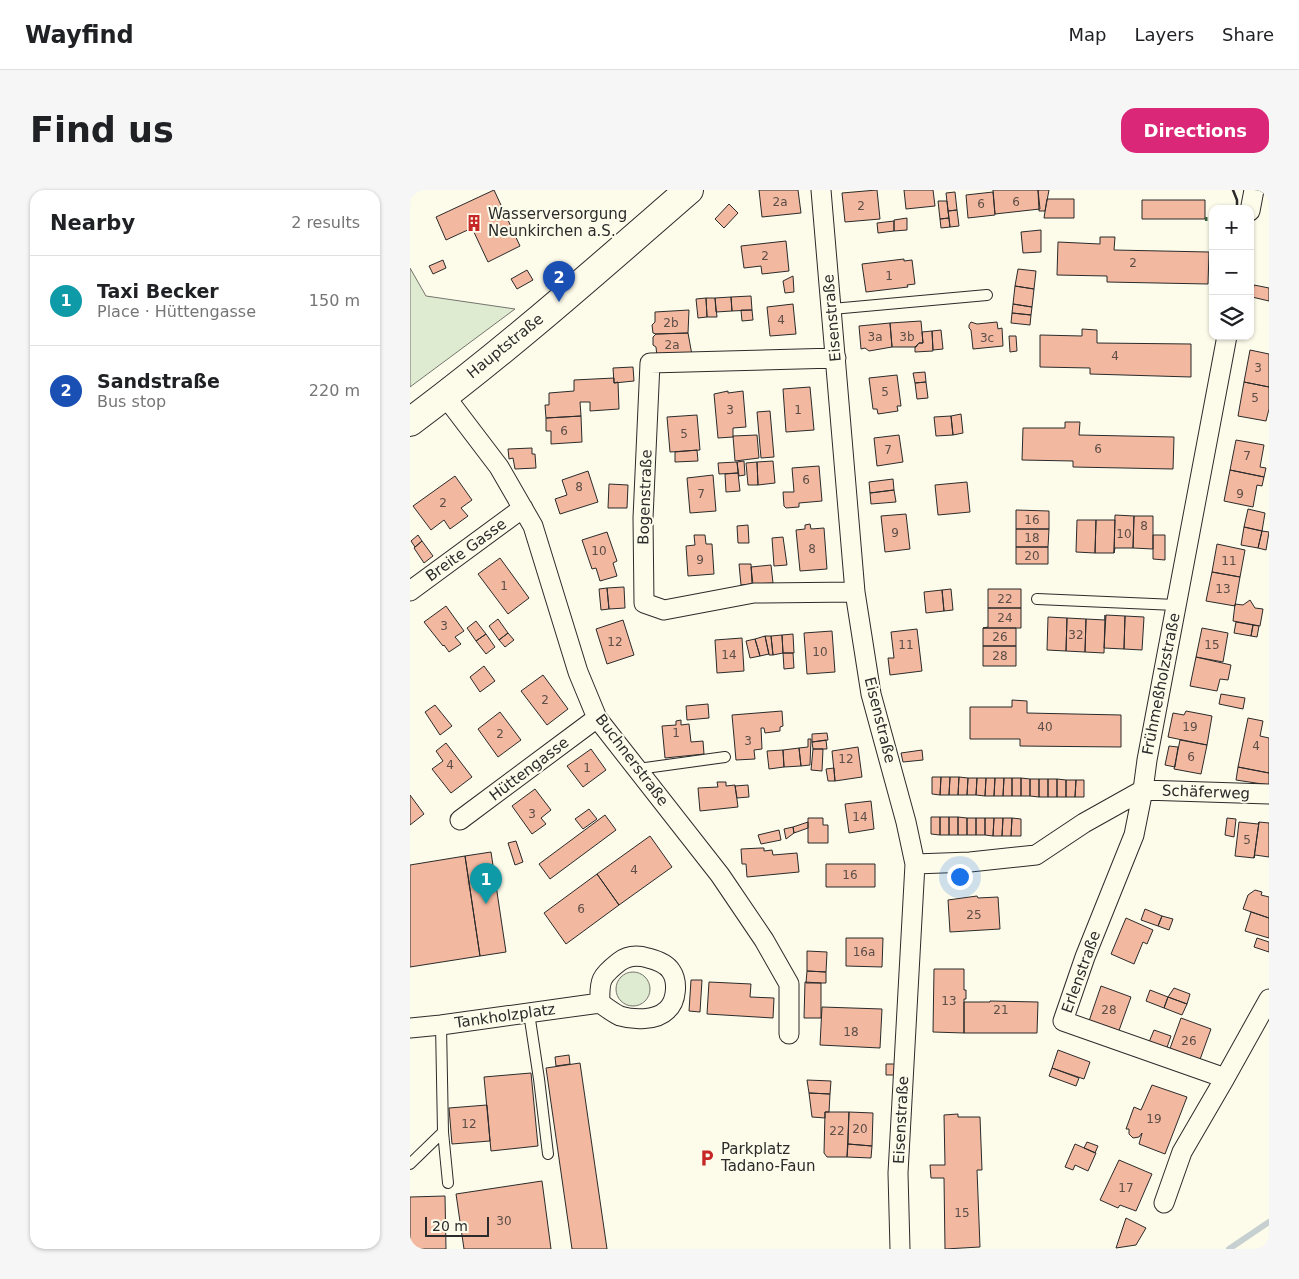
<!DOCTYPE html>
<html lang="en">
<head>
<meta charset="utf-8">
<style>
  body { margin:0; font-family:"DejaVu Sans",sans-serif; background:#f6f6f6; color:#202124 }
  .controls { position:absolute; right:15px; top:15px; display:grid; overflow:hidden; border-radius:10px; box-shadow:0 1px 4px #0004 }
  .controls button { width:45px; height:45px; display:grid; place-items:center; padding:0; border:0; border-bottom:1px solid #e0e0e0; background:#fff; color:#202124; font:25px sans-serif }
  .scale { position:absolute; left:15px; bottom:12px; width:64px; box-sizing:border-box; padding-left:5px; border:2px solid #2b2b2b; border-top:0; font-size:14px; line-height:18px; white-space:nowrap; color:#2b2b2b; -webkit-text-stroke:4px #fdfbea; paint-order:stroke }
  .you { position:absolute; left:549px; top:686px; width:18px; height:18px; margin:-12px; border:4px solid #fff; border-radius:50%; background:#1a73e8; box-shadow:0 0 0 8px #1a73e833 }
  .badge { display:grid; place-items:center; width:32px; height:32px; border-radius:50%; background:#db2777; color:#fff; font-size:16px; font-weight:700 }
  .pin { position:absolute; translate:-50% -41px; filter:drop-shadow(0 1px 2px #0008) }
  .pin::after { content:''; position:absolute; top:26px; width:18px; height:15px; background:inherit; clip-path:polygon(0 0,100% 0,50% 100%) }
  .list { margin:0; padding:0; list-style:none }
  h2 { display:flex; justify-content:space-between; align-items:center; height:65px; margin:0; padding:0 20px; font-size:21px }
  h2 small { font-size:16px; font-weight:400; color:#757577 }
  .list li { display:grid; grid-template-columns:32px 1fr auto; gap:15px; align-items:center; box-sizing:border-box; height:90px; padding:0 20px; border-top:1px solid #e0e0e0 }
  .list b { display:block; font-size:19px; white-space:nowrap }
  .list p { margin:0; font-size:16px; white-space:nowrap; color:#757577 }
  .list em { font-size:16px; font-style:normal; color:#757577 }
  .icon { flex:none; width:28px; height:28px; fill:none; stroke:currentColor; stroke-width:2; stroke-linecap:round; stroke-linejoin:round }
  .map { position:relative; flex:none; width:859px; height:1059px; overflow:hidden; border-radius:15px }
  header { display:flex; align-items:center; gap:30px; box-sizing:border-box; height:70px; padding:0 25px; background:#fff; border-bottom:1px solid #e0e0e0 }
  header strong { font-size:24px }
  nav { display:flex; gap:28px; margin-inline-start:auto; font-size:18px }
  .intro { display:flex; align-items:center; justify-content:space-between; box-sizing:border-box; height:120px; padding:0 30px }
  h1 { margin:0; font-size:35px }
  .button { padding:12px 22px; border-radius:15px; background:#db2777; color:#fff; font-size:18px; font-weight:700 }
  main { display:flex; gap:30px; padding:0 30px }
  aside { flex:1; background:#fff; border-radius:15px; box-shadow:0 1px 4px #0004 }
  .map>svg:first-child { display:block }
  .green { fill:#deebd1; stroke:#74746e }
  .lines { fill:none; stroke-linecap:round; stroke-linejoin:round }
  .stream { stroke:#c7d0d0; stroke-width:6 }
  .building { fill:#f2b8a0; stroke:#2b2b2b }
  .service-casing { stroke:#2b2b2b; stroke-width:12 }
  .minor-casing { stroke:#2b2b2b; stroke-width:21 }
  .secondary-casing { stroke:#2b2b2b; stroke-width:30 }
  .service { stroke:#fdfbea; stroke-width:10 }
  .minor { stroke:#fdfbea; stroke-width:19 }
  .secondary { stroke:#fdfbea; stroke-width:28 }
  .hedge { stroke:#34623c; stroke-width:4; stroke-dasharray:2.5 4; stroke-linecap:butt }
  .wall { stroke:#2b2b2b; stroke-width:2.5 }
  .labels { text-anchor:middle; stroke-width:4; stroke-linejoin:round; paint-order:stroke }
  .number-label { font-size:12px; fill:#5d4e48 }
  .poi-label { font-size:15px; fill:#2b2b2b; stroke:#fdfbea; text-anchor:start }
  .street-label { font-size:15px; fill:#2b2b2b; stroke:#fdfbea }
</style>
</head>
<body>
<header>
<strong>Wayfind</strong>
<nav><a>Map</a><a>Layers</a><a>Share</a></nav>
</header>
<div class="intro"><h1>Find us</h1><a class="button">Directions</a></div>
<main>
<aside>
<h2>Nearby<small>2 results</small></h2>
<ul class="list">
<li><span class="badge" style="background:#0f9aa8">1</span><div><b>Taxi Becker</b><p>Place · Hüttengasse</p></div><em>150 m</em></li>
<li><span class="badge" style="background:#1a4fb4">2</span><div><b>Sandstraße</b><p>Bus stop</p></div><em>220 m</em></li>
</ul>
</aside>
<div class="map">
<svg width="859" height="1059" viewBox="0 0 859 1059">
  <rect width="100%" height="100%" fill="#fdfbea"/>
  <!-- green -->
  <path class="green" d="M0,78L16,106L105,119L0,197Z
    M206 799a17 17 0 1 1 34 0a17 17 0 1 1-34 0Z"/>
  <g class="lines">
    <!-- stream -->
    <path class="stream" d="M819,1059L859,1032"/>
  </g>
  <!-- building -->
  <path class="building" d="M84,0L110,56L78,72L62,38L36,50L26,27Z
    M349,0H388L391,23L352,27Z
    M467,0L470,29L435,32L432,3Z
    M494,0H523L525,16L496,19Z
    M583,0H628L630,19L585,24Z
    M628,0H639L635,21H629Z
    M545,2L547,20L538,21L536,3Z
    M583,2L585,25L558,28L556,5Z
    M637,9H664V28H634Z
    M732,10H795V29H732Z
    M528,11H537L539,28L530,29Z
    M319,14L328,23L314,38L305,29Z
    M547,20L549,36L540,37L538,21Z
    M497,28V40L484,41V30Z
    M539,28L540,37L531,38L530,29Z
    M484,31V41L468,43L467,33Z
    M631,40V62L613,63L611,42Z
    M690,47H705L704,60L799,62L798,94L697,92V86L647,85L648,52L690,54Z
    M376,51L379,81L352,84L351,76L334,78L331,56Z
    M494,69V71L502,70L505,94L497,95L498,97L456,102L452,74Z
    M33,70L36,78L23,84L19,76Z
    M608,79L626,81L624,99L605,96Z
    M117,80L123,90L107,99L101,89Z
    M383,86L384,102L375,103L373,91Z
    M844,95L859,98V111L842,107Z
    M605,96L624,99L622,117L603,114Z
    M341,106L342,120L322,121L321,107Z
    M321,107L322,121L306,122L305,108Z
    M296,108L297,127L288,128L286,109Z
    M296,108H305L307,127H297Z
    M383,114L386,144L360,146L357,117Z
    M603,114L622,117L621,125L602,123Z
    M279,120L278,143L246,144L243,143L242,135L245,132V122Z
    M331,120H342L343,130L332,131Z
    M602,123L621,125L620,135L601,133Z
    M511,131L513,153H509L506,157H482L480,133Z
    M561,132L567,134L587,132L588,139L592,138L593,156L563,159L561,140L559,138V135Z
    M480,133L482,157L459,161L455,158L451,159L449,136Z
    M672,139L687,140V153L781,154V187L680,184V178L630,177V145L672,146Z
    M531,140L533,159L523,160L522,141Z
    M522,141L523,161L505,162V157L509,153H513L512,142Z
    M278,143L282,165L247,167L246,157L243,155V147L246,144Z
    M599,146H606L607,161L600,162Z
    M840,160L859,164V197L834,192Z
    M223,177L224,191L204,193L203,178Z
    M515,182L516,192L505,193L503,183Z
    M487,185L491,216H487L488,221L468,224L467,219H463L459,188Z
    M204,188V193L208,192L209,219L180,221V212H170L171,226L136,228L135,215H139V203L164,201V190Z
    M516,192L518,208L507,209L505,193Z
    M834,192L859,197V219L856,231L828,226Z
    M400,197L404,240L376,242L373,199Z
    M318,201V203L333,201L336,237L323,238V247L308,248L304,204Z
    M360,221L364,267L351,268L347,222Z
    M551,224L553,243L543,245L541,226Z
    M287,225L290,260L260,262L257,227Z
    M171,226L172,252L141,254V241H136V228Z
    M541,226L543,245L526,246L524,227Z
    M655,232H670L669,245L764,247L763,279L663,277V271L612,270L613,238H655Z
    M347,245L349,268L325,271L323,246Z
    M489,245L493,272L467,276L464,248Z
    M826,250L854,255L850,277L856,278L854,287L820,280Z
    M122,258V264H125L126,278L105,279L103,268L99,269L98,259Z
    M287,260L288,271L265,272V262Z
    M334,271L335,285L329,286L327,272Z
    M363,271L365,293L348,295L347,272Z
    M327,272L328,283L309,284L308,273Z
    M347,272L348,295H338L336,273Z
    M409,276L412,311L389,313V317L376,318L374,316L373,302H384L382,278Z
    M820,280L854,287L852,296L847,295L843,317L814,311Z
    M178,281L188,312L150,324L145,309L157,305L152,290Z
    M328,283L330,301L316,302L315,284Z
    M303,285L306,321L280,323L277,288Z
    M45,286L62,310L51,318L58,326L40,339L34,330L21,340L3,316Z
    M483,289L484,300L460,303L459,292Z
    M557,292L560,322L528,325L525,295Z
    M199,294L218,295L217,318H198Z
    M484,300L486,312L461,314L460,303Z
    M838,319L855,323L852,341L834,337Z
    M606,320L639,321V339H606Z
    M496,324L500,359L475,362L471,326Z
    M705,325L724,326L723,358H705L704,363Z
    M724,326H743V359L723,358Z
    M667,330H686L685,363L666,362Z
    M686,330H705L704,363H685Z
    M400,334L401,339L414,338L417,379L390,381L386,340L395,339V335Z
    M338,335L339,353H328L327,336Z
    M834,337L852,341L848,358L831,355Z
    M606,339H639L638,357H606Z
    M852,341L859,342L856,360L848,358Z
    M197,342L207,371L203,373L207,386L190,391L186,378L182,379L172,350Z
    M8,345L12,351L5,357L1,351Z
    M284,345H295L296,354H302L304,384L278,386L276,356L285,355Z
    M743,345H755V370L743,369Z
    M373,347L377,375L364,376L362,348Z
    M12,351L23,366L14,373L4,358Z
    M807,354L835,360L830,387L802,382Z
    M606,357H638V374H606Z
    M90,368L119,408L98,424L68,384Z
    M329,374H341L342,394L331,395Z
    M361,375L363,393L343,394L341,377Z
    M802,382L830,387L825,416L796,411Z
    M214,397L215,418L199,419L197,398Z
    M197,398L199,419L191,420L189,399Z
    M541,399L543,420L534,421L532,400Z
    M578,399H611V418H578Z
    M532,400L534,421L516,423L514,402Z
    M840,410L845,418L853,419L850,436L823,431L825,414L833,415Z
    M36,416L54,441L45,447L51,454L39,462L34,455L33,456L14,432Z
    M578,418H611V438H573L578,437Z
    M695,425L694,463L675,462L676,429L695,430Z
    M696,425L715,426L714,459L694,458Z
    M715,426L734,427L732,460L714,459Z
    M638,427L657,428L656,461L637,460Z
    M657,428L676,429L675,462L656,461Z
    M88,429L98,443L89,450L79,436Z
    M213,430L224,465L197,474L186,439Z
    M66,431L76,444L66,451L57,438Z
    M826,432L843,435L841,446L824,443Z
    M843,435L849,436L847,447L841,446Z
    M573,438H606V456H573Z
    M792,438L818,443L813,472L786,467Z
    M507,439L512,481L480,485L478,468H484L481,442Z
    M422,441L425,482L397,484L394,443Z
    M98,443L104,450L95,457L89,450Z
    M76,444L85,457L76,464L66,451Z
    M383,444L384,463H373L372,445Z
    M372,445L373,463L363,465L361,446Z
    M355,446L359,464L350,466L345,449Z
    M355,446H361L363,465H359Z
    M332,448L334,481L307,483L305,450Z
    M345,449L350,466L340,468L336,451Z
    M573,456H606V476H573Z
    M373,463H383L384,478L374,479Z
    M786,467L821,475L818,490L810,489L807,501L780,496Z
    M74,476L85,491L70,502L60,487Z
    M133,485L158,519L137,535L111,501Z
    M811,504L835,508L833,519L809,514Z
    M602,510L617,511V523L711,525V557L610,556V549H560V517H602Z
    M298,514L299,528L277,530L276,516Z
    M25,515L42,536L30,545L15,522Z
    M372,521L373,536L370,537V541L355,543L354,538H351L352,559L344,560L345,569L326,570L322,525Z
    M776,521L802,526L797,555L758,547L763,523L774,525Z
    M90,522L111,550L88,567L68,539Z
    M838,528L853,531L850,546L859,548V583L828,577Z
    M271,530V535L279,534L281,552L293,551L294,564L255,568L252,536L266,535V531Z
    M417,543L418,550L402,552V544Z
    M398,549H401L400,575L391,576L389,558L398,557Z
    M416,550L417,559H403L402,552Z
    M770,550L797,555L791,584L764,579Z
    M36,553L62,587L41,603L22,579L33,571L26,561Z
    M759,556L768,557L765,577L755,575Z
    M448,557L452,587L425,591L422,561Z
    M389,558L391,576L374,577L373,560Z
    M181,559L196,580L173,597L157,576Z
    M403,559H413L412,581L401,580Z
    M373,560L374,577L359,579L357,561Z
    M512,560L513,570L493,572L491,563Z
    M828,577L859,583V595L826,590Z
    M424,578L425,591H418L416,579Z
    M522,587H531L530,605L522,604Z
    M531,587H540L539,605H530Z
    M540,587H549L548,605H539Z
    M549,587L558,588L557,605H548Z
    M558,588H567L566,605H557Z
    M567,588H576L575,606L566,605Z
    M576,588H585L584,606H575Z
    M585,588H594L593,606H584Z
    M594,588H602V606H593Z
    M602,588H611V606H602Z
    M611,588L620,589V606H611Z
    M620,589H629V607L620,606Z
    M629,589H638V607H629Z
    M638,589H647V607H638Z
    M647,589L656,590V607H647Z
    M656,590H666L665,607H656Z
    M666,590H674V607H665Z
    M307,592H316V596L325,595L328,617L290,621L288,598L308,597Z
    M338,595L339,607L327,608L325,596Z
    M125,599L141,620L131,628L136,634L122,644L102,616Z
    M0,605L14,624L0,635Z
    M461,611L464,639L439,643L435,614Z
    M179,619L187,629L173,639L165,629Z
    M195,625L206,640L140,689L129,674Z
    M521,627H530V645L521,644Z
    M530,627H539V645H530Z
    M539,627H548V645H539Z
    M548,627L557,628V645H548Z
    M398,628H413V635H418V653H398Z
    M557,628H566V645H557Z
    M566,628H575V645H566Z
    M575,628H584L583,646L575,645Z
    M584,628H593L592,646H583Z
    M593,628H602L601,646H592Z
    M602,628L611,629V646H601Z
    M817,628L826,629L824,647L815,645Z
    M398,632V638L384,643L383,637Z
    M829,632L848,634L849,632L844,668L825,666Z
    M849,632L859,633V667L845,665L844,668Z
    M383,637L384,643L376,649L374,639Z
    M369,640L371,650L351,654L348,645Z
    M240,646L262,677L209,715L187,684Z
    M106,651L113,672L105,675L98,653Z
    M351,658H354V661L362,660L363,665L387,663L389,682L337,687L336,674H332L331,659Z
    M81,662L96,762L70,766L55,666Z
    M55,666L70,766L0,777V675Z
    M416,674H465V697H416Z
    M187,684L209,715L156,754L134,723Z
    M845,700L852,702L851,705L859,707V728L833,719L838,705Z
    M567,706L568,708L588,707L590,739L540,742L538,710Z
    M735,719L752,726L748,736L731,730Z
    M841,722L859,728V748L835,741Z
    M752,726L763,729L759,740L748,736Z
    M716,728L743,740L737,754L733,752L724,774L701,764Z
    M436,748H473L472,777L436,776Z
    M847,748L859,752V762L844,757Z
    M397,761L417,762L416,782L397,781Z
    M524,779H554V800H556V809H554V843L523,842Z
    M397,781L416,782V793H396Z
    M281,790H292L290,822L279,821Z
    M299,792L341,794L340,807L364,808L363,828L297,824Z
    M395,792L411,793V828H394Z
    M691,796L721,807L707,846L678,834Z
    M764,798L780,804L777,814L758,807Z
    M740,800L758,807L754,818L736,811Z
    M758,807L777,814L772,825L754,818Z
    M580,811L628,812L627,843H554V812H580Z
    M412,817L472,819L470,858L410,855Z
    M771,828L801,839L788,875L758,864Z
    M744,840L761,846L755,863L737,857Z
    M648,860L680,872L674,889L642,878Z
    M159,865L160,874L146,876L145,867Z
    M170,873L197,1059H162L136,878Z
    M476,874H486V885H476Z
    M642,878L669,888L666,896L639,886Z
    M121,883L128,956L81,961L74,887Z
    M397,890L421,891L420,904L399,903Z
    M742,895L777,907L755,964L729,954L732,943L729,947L723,948L719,944V939H716L724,917L731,920Z
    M399,903L420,904L419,922H415V928L402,927Z
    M77,915L80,951L42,954L39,918Z
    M415,922H439L437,967H417L414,963Z
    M439,922L463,923L462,956L438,954Z
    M548,924V927H570L572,980H567L570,1057L535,1059L534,988H521L520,975H535L534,925Z
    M677,952L688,956L685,963L674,958Z
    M438,954L462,956L461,968L437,967Z
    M665,954L686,963L678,981L665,975L663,980L655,977Z
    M709,970L742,984L726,1021L710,1015L708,1018L690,1010Z
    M132,991L141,1059H54L46,1004Z
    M35,1006L36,1059H0V1007Z
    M716,1028L736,1038L726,1055L706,1058Z"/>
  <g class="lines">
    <!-- service casing -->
    <g class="service-casing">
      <path id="service" d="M422,119L577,105
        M627,409L766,415
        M228,579L315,567
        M119,823L129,889L138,964
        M33,942L38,993
        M0,974L33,942L31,835"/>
    </g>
    <!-- minor casing -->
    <g class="minor-casing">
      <path id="minor" d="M411,0L445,402L461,504L496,632L505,674L488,983L490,1059
        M840,21L844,0
        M426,168L240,173L233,328L234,413L254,420L344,403L445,402
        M35,206L89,277L123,336L168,482L187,528L310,685L354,750L379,794V844
        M0,401L113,318
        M859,604L733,600L724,645L675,767L653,831L815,888L859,809
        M50,630L187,528
        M505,674L560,672L626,665L674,633L733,600L737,570L817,146
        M0,838L31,835L190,813C196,817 203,823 210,826C223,830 246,831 257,820C267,811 268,791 261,781C256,773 246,770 238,768C228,765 218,765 209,772C191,786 189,790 190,813
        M754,1013L772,962L815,888"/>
    </g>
    <!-- secondary casing -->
    <g class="secondary-casing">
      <path id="secondary" d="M0,232C97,160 188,79 279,0"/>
    </g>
    <!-- service -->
    <use href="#service" class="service"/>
    <!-- minor -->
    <use href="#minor" class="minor"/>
    <!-- secondary -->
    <use href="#secondary" class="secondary"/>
    <!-- hedge -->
    <path class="hedge" d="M795,29H803"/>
    <!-- wall -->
    <path class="wall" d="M823,0L827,10V19"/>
  </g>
  <!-- icons -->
  <defs>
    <g id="building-bare" transform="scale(1.35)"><path d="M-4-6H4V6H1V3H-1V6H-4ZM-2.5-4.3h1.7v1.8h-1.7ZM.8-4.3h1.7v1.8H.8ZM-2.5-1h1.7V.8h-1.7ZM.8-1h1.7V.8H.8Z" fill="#c62828" stroke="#fdfbea" stroke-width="2.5" paint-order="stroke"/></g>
    <g id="parking-bare" transform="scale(1.35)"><path d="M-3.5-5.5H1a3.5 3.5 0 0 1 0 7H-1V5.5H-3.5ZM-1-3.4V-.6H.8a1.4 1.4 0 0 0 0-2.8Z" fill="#c62828" stroke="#fdfbea" stroke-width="2.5" paint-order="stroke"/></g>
  </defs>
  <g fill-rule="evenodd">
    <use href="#building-bare" x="64" y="33"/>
    <use href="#parking-bare" x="297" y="968"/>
  </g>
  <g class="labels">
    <!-- number labels -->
    <g class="number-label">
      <text x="370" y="16">2a</text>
      <text x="606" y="16">6</text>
      <text x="571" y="18">6</text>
      <text x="451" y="20">2</text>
      <text x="355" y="70">2</text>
      <text x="723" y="77">2</text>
      <text x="479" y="90">1</text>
      <text x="371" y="134">4</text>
      <text x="261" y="137">2b</text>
      <text x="465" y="151">3a</text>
      <text x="497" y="151">3b</text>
      <text x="577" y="152">3c</text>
      <text x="262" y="159">2a</text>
      <text x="705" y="170">4</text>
      <text x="848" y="182">3</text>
      <text x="475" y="206">5</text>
      <text x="845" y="212">5</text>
      <text x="320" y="224">3</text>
      <text x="388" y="224">1</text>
      <text x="154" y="245">6</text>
      <text x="274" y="248">5</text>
      <text x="688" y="263">6</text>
      <text x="478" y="264">7</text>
      <text x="837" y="270">7</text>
      <text x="396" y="294">6</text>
      <text x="169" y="301">8</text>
      <text x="291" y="308">7</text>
      <text x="830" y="308">9</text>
      <text x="33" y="317">2</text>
      <text x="622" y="334">16</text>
      <text x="734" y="340">8</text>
      <text x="485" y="347">9</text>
      <text x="714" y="348">10</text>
      <text x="622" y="352">18</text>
      <text x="402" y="363">8</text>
      <text x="189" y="365">10</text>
      <text x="622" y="370">20</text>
      <text x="290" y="374">9</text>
      <text x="819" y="375">11</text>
      <text x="94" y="400">1</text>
      <text x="813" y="403">13</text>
      <text x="595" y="413">22</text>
      <text x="595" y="432">24</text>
      <text x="34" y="440">3</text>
      <text x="666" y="449">32</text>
      <text x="590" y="451">26</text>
      <text x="205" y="456">12</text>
      <text x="496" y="459">11</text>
      <text x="802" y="459">15</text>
      <text x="410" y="466">10</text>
      <text x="319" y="469">14</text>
      <text x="590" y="470">28</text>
      <text x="135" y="514">2</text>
      <text x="635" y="541">40</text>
      <text x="780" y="541">19</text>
      <text x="266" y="547">1</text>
      <text x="90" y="548">2</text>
      <text x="338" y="555">3</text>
      <text x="846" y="560">4</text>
      <text x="781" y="571">6</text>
      <text x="436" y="573">12</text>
      <text x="40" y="579">4</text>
      <text x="177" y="582">1</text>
      <text x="122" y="628">3</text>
      <text x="450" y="631">14</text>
      <text x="837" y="654">5</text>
      <text x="224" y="684">4</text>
      <text x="440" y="689">16</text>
      <text x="171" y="723">6</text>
      <text x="564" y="729">25</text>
      <text x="454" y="766">16a</text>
      <text x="539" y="815">13</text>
      <text x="591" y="824">21</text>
      <text x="699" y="824">28</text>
      <text x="441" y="846">18</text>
      <text x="779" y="855">26</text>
      <text x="744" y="933">19</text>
      <text x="59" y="938">12</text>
      <text x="450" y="943">20</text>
      <text x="427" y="945">22</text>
      <text x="716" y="1002">17</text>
      <text x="552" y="1027">15</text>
      <text x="94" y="1035">30</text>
    </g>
    <!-- poi labels -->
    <g class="poi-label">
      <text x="78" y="29">Wasserversorgung<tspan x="78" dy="17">Neunkirchen a.S.</tspan></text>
      <text x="311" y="964">Parkplatz<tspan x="311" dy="17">Tadano-Faun</tspan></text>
    </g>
    <!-- street labels -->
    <g class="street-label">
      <text transform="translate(422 128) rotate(-95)" y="5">Eisenstraße</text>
      <text transform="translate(95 156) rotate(-39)" y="5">Hauptstraße</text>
      <text transform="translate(235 307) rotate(-88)" y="5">Bogenstraße</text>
      <text transform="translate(56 360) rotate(-36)" y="5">Breite Gasse</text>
      <text transform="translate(751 494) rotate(-79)" y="5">Frühmeßholzstraße</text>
      <text transform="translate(470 530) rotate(76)" y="5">Eisenstraße</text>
      <text transform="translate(222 570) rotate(53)" y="5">Buchnerstraße</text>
      <text transform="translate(119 579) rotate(-37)" y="5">Hüttengasse</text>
      <text transform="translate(796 602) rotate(2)" y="5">Schäferweg</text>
      <text transform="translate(671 782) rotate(-70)" y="5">Erlenstraße</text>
      <text transform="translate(95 826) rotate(-8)" y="5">Tankholzplatz</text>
      <text transform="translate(491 930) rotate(-87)" y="5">Eisenstraße</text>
    </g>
  </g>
</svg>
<div class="controls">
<button>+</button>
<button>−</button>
<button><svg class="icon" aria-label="layers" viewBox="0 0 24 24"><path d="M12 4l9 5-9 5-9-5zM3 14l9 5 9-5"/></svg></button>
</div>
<div class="scale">20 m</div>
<div class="you"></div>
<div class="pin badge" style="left:76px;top:714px;background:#0f9aa8">1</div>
<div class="pin badge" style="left:149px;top:112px;background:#1a4fb4">2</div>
</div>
</main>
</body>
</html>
